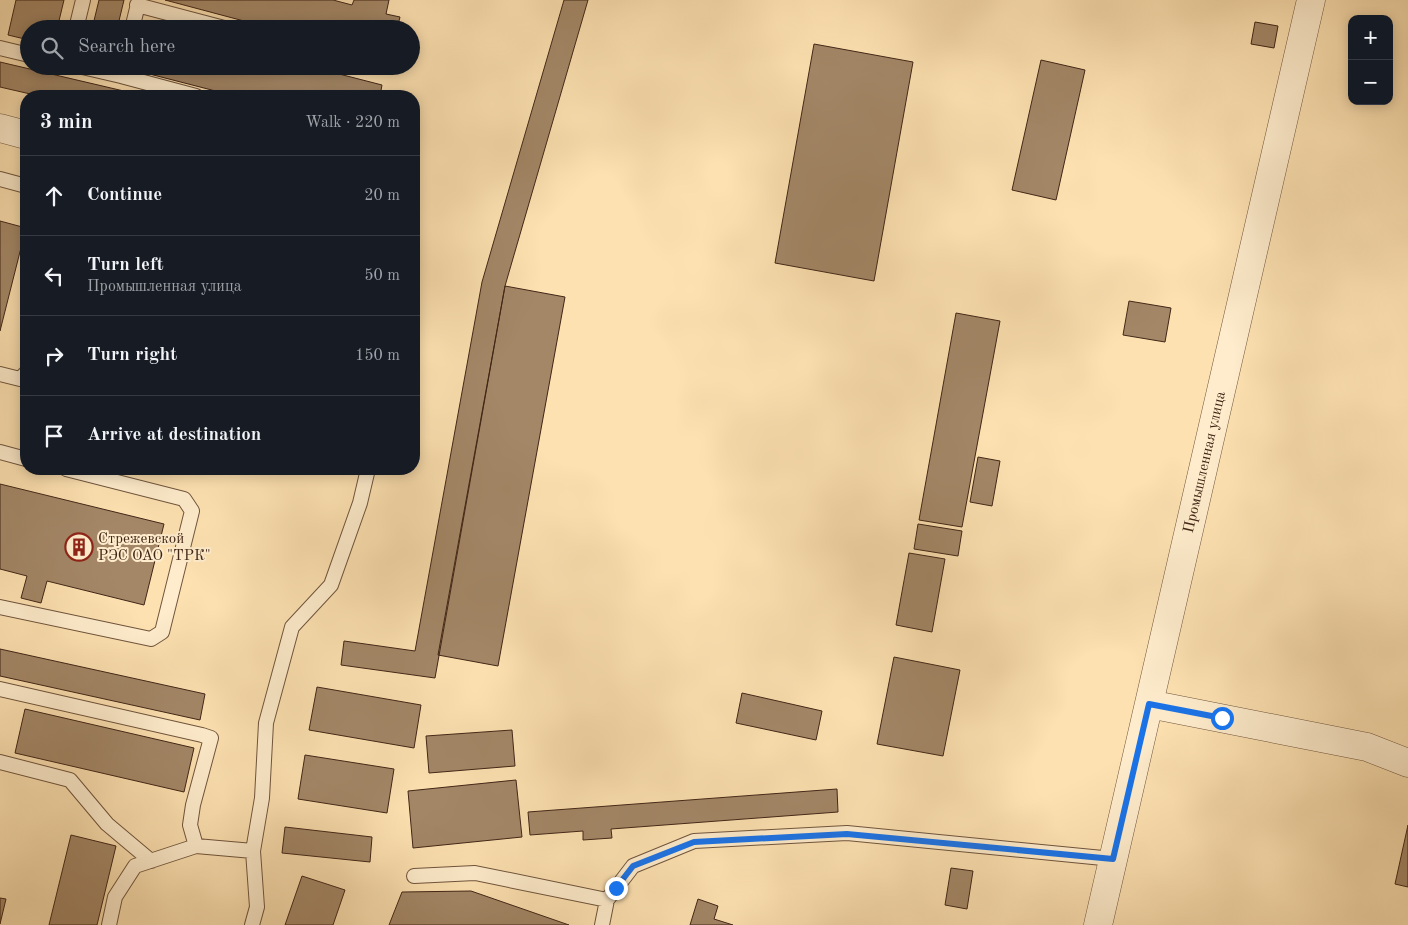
<!DOCTYPE html>
<html lang="en">
<head>
<meta charset="utf-8">
<style>
  body { margin:0; font-family:"Old Standard TT",serif; background:#242831; color:#f1f3f6 }
  .controls { position:absolute; right:15px; top:15px; display:grid; overflow:hidden; border-radius:10px; box-shadow:0 2px 12px #0003 }
  .controls button { width:45px; height:45px; display:grid; place-items:center; padding:0; border:0; border-bottom:1px solid #363941; background:#171b24; color:#f1f3f6; font:25px sans-serif }
  .stop { position:absolute; width:15px; height:15px; margin:-11px; border:4px solid #1a73e8; border-radius:50%; background:#fff }
  .stop.end { background:#1a73e8; border-color:#fff; box-shadow:0 1px 5px #0008 }
  .list { margin:0; padding:0; list-style:none }
  h2 { display:flex; justify-content:space-between; align-items:center; height:65px; margin:0; padding:0 20px; font-size:21px }
  h2 small { font-size:16px; font-weight:400; color:#9ea1a6 }
  .list li { display:grid; grid-template-columns:32px 1fr auto; gap:15px; align-items:center; box-sizing:border-box; height:80px; padding:0 20px; border-top:1px solid #363941 }
  .list b { display:block; font-size:19px; white-space:nowrap }
  .list p { margin:0; font-size:16px; white-space:nowrap; color:#9ea1a6 }
  .list em { font-size:16px; font-style:normal; color:#9ea1a6 }
  .icon { flex:none; width:28px; height:28px; fill:none; stroke:currentColor; stroke-width:2; stroke-linecap:round; stroke-linejoin:round }
  .map { position:relative; flex:none; width:1408px; height:925px; overflow:hidden }
  .search { position:absolute; background:#171b24; box-shadow:0 2px 12px #0003; left:20px; top:20px; width:400px; height:55px; display:flex; align-items:center; gap:12px; box-sizing:border-box; padding:0 18px; border-radius:28px; color:#9ea1a6; font-size:19px }
  .panel { position:absolute; background:#171b24; box-shadow:0 2px 12px #0003; left:20px; top:90px; width:400px; height:385px; border-radius:20px }
  .map>svg:first-child { display:block }
  .building { fill:#a38767; stroke:#412616 }
  .lines { fill:none; stroke-linecap:round; stroke-linejoin:round }
  .lane-casing { stroke:#70553d; stroke-width:16 }
  .street-casing { stroke:#70553d; stroke-width:29 }
  .lane { stroke:#feeccc; stroke-width:14 }
  .street { stroke:#feeccc; stroke-width:28 }
  .route { stroke:#1a73e8; stroke-width:6 }
  .labels { text-anchor:middle; stroke-width:4; stroke-linejoin:round; paint-order:stroke }
  .street-label { font-size:15px; fill:#412616; stroke:#feeccc }
  .poi-label { font-size:15px; fill:#412616; stroke:#feeccc; text-anchor:start }
</style>
</head>
<body>
<div class="map">
<svg width="1408" height="925" viewBox="0 0 1408 925">
  <rect width="100%" height="100%" fill="#fde1b1"/>
  <filter id="stains"><feTurbulence type="fractalNoise" baseFrequency=".004" numOctaves="4"/><feColorMatrix values="0 0 0 0 .2 0 0 0 0 .09 0 0 0 0 .02 0 0 0 .5 -.17"/></filter>
  <radialGradient id="worn" r=".72"><stop offset=".6" stop-color="#630" stop-opacity="0"/><stop offset="1" stop-color="#630" stop-opacity=".3"/></radialGradient>
  <!-- building -->
  <path class="building" d="M16,0H64L57,29H29V40L8,35Z
    M99,0H124L117,29H92Z
    M165,0H333L352,5L354,0H389L386,14L400,17L397,29H274Z
    M564,0H588L505,286L435,678L341,665L344,641L415,651L482,282Z
    M1255,22L1278,26L1274,48L1251,44Z
    M814,44L913,62L874,281L775,263Z
    M1041,60L1085,70L1056,200L1012,190Z
    M0,62L145,96H39L0,87Z
    M135,66H308L382,85L380,96H235L134,70Z
    M0,221L26,228L0,331Z
    M505,286L565,297L498,666L438,655Z
    M1129,301L1171,308L1165,342L1123,335Z
    M956,313L1000,321L962,527L919,520Z
    M978,457L1000,461L992,506L970,502Z
    M0,484L164,524L144,605L47,581L41,603L21,598L27,576L0,569Z
    M918,524L962,531L958,556L914,549Z
    M909,553L945,559L932,632L896,625Z
    M0,649L205,694L200,720L0,676Z
    M894,657L960,670L943,756L877,744Z
    M317,687L421,705L414,748L309,730Z
    M742,693L822,711L816,740L736,723Z
    M25,709L194,748L184,792L15,753Z
    M512,730L515,766L429,773L426,736Z
    M305,755L394,769L387,813L298,799Z
    M516,780L522,837L413,848L408,791Z
    M837,789L838,812L611,829L612,838L583,840V831L530,835L528,812Z
    M1408,825V887L1395,884Z
    M285,827L372,837L370,862L282,853Z
    M71,835L116,846L97,925H49Z
    M951,868L973,871L967,909L945,905Z
    M302,876L345,890L333,925H285Z
    M471,891L569,925H389L402,892Z
    M0,898L6,899L0,924Z
    M698,899L718,906L714,919L733,925H690Z"/>
  <g class="lines">
    <!-- lane casing -->
    <g class="lane-casing">
      <path id="lane" d="M137,5L228,29
        M76,29L83,0
        M132,29L139,0
        M0,48L29,55
        M78,66L121,76L123,66
        M373,66L378,67
        M121,76L196,96
        M0,179L26,186
        M0,374L20,379L26,373
        M0,452L26,459
        M0,607L151,639L162,632L192,511L184,499L66,469
        M0,689L202,735L211,738L193,805L190,825L196,846L253,851L262,798L266,723L292,627L331,585L360,503L368,469
        M0,762L70,780L107,824L151,861
        M414,876L475,873L607,900L633,866L694,841L847,833L1113,859
        M109,925L115,897L135,866L196,846
        M252,925L257,907L253,851
        M602,925L607,900"/>
    </g>
    <!-- street casing -->
    <g class="street-casing">
      <path id="street" d="M0,128L26,135
        M1149,704L1367,747L1408,763
        M1098,925L1311,0"/>
    </g>
    <!-- lane -->
    <use href="#lane" class="lane"/>
    <!-- street -->
    <use href="#street" class="street"/>
  </g>
  <g class="lines">
    <!-- route -->
    <path class="route" d="M616,888L633,866L694,842L847,834L1113,859L1149,704L1222,718"/>
  </g>
  <!-- icons -->
  <defs>
    <g id="building-ring" transform="scale(1.4375)"><circle r="9.5" fill="#feeccc" stroke="#8f2418" stroke-width="1.5"/><path d="M-4-6H4V6H1V3H-1V6H-4ZM-2.5-4.3h1.7v1.8h-1.7ZM.8-4.3h1.7v1.8H.8ZM-2.5-1h1.7V.8h-1.7ZM.8-1h1.7V.8H.8Z" fill="#8f2418"/></g>
  </defs>
  <g fill-rule="evenodd">
    <use href="#building-ring" x="79" y="547"/>
  </g>
  <g class="labels">
    <!-- street labels -->
    <g class="street-label">
      <text transform="translate(1204 462) rotate(-77)" y="5">Промышленная улица</text>
    </g>
    <!-- poi labels -->
    <g class="poi-label">
      <text x="98" y="543">Стрежевской<tspan x="98" dy="17">РЭС ОАО "ТРК"</tspan></text>
    </g>
  </g>
  <rect width="100%" height="100%" filter="url(#stains)"/>
  <rect width="100%" height="100%" fill="url(#worn)"/>
</svg>
<div class="controls">
<button>+</button>
<button>−</button>
</div>
<div class="stop" style="left:1222px;top:718px"></div>
<div class="stop end" style="left:616px;top:888px"></div>
<div class="search"><svg class="icon" aria-label="search" viewBox="0 0 24 24"><circle cx="10" cy="10" r="6"/><path d="M15 15l6 6"/></svg>Search here</div>
<section class="panel">
<h2>3 min<small>Walk · 220 m</small></h2>
<ul class="list">
<li><svg class="icon" aria-label="ahead" viewBox="0 0 24 24"><path d="M12 20V5M6 11l6-6 6 6"/></svg><div><b>Continue</b></div><em>20 m</em></li>
<li><svg class="icon" aria-label="left" viewBox="0 0 24 24"><path d="M17 20v-9H6M10 6l-5 5 5 5"/></svg><div><b>Turn left</b><p>Промышленная улица</p></div><em>50 m</em></li>
<li><svg class="icon" aria-label="right" viewBox="0 0 24 24"><path d="M7 20v-9h11M14 6l5 5-5 5"/></svg><div><b>Turn right</b></div><em>150 m</em></li>
<li><svg class="icon" aria-label="arrive" viewBox="0 0 24 24"><path d="M6 21V4h12l-3 4 3 4H6"/></svg><div><b>Arrive at destination</b></div></li>
</ul>
</section>
</div>
</body>
</html>
